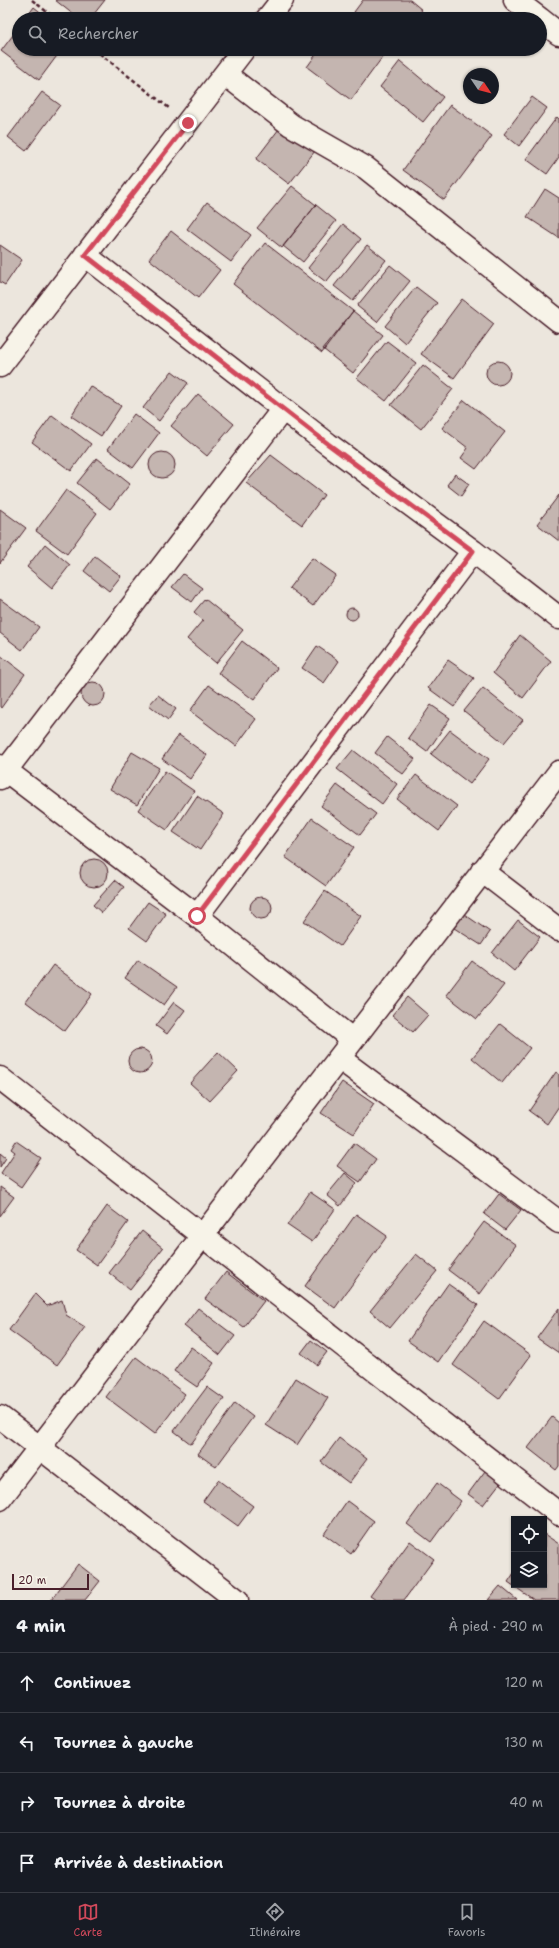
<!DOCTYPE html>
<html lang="fr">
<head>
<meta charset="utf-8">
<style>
  body { margin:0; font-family:"Shantell Sans",sans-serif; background:#242831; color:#f1f3f6 }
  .controls { position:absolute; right:12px; bottom:12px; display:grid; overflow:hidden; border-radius:0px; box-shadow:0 1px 3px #0004 }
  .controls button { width:36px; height:36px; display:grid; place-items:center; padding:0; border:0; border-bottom:1px solid #363941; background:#171b24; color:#f1f3f6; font:20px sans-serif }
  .compass { position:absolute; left:463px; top:68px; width:36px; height:36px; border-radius:50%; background:#171b24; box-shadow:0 1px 3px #0004; rotate:125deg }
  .scale { position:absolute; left:12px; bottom:10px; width:77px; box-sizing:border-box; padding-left:4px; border:2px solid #4a1f2b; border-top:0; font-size:11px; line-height:14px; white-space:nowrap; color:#4a1f2b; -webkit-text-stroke:3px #f7f3e8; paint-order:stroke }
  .stop { position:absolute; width:12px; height:12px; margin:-9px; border:3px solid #d1495b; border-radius:50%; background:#fff }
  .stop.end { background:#d1495b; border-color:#fff; box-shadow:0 1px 4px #0008 }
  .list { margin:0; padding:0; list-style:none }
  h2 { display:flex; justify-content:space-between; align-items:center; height:52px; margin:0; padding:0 16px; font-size:17px }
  h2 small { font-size:13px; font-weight:400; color:#9ea1a6 }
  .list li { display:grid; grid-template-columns:26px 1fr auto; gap:12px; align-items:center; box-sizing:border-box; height:60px; padding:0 16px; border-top:1px solid #363941 }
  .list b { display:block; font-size:15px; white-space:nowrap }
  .list em { font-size:13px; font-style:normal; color:#9ea1a6 }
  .icon { flex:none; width:22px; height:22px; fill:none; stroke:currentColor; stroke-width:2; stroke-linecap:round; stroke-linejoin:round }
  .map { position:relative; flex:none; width:559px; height:1600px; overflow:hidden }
  .search { position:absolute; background:#171b24; box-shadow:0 1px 3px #0004; left:12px; right:12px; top:12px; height:44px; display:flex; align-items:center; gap:10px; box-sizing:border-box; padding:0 14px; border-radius:22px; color:#9ea1a6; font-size:15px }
  .sheet { height:292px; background:#171b24 }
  nav { display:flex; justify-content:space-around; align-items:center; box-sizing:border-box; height:56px; border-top:1px solid #363941; background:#171b24; font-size:11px; color:#9ea1a6 }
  nav a { display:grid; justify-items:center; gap:2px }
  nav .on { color:#d1495b }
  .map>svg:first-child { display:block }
  .building { fill:#c4b5b0; stroke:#4a1f2b }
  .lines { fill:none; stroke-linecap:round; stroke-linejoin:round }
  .minor-casing { stroke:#4a1f2b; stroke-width:25 }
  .path { stroke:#4a1f2b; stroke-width:2.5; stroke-dasharray:4 3; stroke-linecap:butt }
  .minor { stroke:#f7f3e8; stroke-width:22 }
  .route { stroke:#d1495b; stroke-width:5 }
</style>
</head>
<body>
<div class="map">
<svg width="559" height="1600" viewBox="0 0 559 1600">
  <rect width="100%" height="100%" fill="#ece6dd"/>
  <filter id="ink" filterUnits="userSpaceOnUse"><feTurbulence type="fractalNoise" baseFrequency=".025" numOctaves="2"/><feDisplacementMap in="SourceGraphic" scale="8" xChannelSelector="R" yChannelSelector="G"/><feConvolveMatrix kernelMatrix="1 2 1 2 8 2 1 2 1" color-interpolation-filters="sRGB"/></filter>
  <g filter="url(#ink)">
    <!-- building -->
    <path class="building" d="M55,0H105L90,19H79Z
      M363,0H410L422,10L415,19H364L354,12Z
      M34,7L49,19H25Z
      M19,27V49H62L39,80L1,51Z
      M320,49H375L384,55L351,100L307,67Z
      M400,61L443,97L423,122L380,87Z
      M42,92L60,105L26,151L8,137Z
      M532,97L547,108L519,146L504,134Z
      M450,105L492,136L444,200L403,170Z
      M557,117L559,119V157L547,174L526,159Z
      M282,125L315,151L289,184L256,159Z
      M292,186L316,205L282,248L257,228Z
      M545,189L559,198V238L527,217Z
      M207,202L251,235L231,262L187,229Z
      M316,205L336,221L303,262L283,246Z
      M343,224L361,239L326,282L308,268Z
      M171,231L220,270L198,298L149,259Z
      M265,243L353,311L322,353L233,284Z
      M0,245L22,260L5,285L0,282Z
      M367,245L386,260L353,301L334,286Z
      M390,265L410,281L377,322L357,306Z
      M416,287L437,303L405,343L385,326Z
      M462,299L494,324L454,378L421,354Z
      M353,311L383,335L353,373L323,349Z
      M387,341L416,363L386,401L357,378Z
      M486 373a12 12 0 1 1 24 0a12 12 0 1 1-24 0Z
      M423,365L453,389L421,429L391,405Z
      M172,371L188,383L159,421L143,408Z
      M90,386L121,406L101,436L71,416Z
      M198,394L234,424L207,456L171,426Z
      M464,400L505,432L476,469L461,458L468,448L442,428Z
      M134,414L159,433L133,468L108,449Z
      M52,415L91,444L71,471L32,442Z
      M149 465a13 13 0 1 1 26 0a13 13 0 1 1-26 0Z
      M271,455L324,495L302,525L246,483Z
      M97,458L130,484L110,509L77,483Z
      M455,474L469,484L461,496L447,485Z
      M66,490L97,513L67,554L36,531Z
      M559,495V541L537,524Z
      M0,509L26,528L0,563Z
      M45,544L70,565L52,588L27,567Z
      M95,556L121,576L109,591L84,571Z
      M312,558L336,575L313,606L289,588Z
      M183,574L202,588L192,602L172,587Z
      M0,599L39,627L22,650L0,633Z
      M205,599L243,630L216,663L187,639L203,620L194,612Z
      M346 614a6 6 0 1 1 12 0a6 6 0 1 1-12 0Z
      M520,635L551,661L523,698L493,673Z
      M242,641L277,668L254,700L218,673Z
      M317,646L339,661L324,683L302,668Z
      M0,655L25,674L1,708L0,707Z
      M448,660L474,678L454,707L428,688Z
      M81 694a12 12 0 1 1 24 0a12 12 0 1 1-24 0Z
      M209,685L256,719L236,746L190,711Z
      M483,688L523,720L504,743L464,711Z
      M158,695L176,709L168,720L149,705Z
      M431,705L450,718L427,752L408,738Z
      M450,730L489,759L470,784L431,754Z
      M179,735L207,755L190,779L162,759Z
      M387,737L415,759L403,774L375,753Z
      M353,750L397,784L382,804L337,769Z
      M132,752L159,768L137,805L110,789Z
      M165,771L194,791L167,830L138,810Z
      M416,775L457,806L439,831L397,799Z
      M337,785L376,814L360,835L321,806Z
      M197,796L224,814L200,850L173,832Z
      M312,818L354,847L326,886L285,857Z
      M80 873a14 14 0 1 1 28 0a14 14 0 1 1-28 0Z
      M115,880L124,887L102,913L93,905Z
      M325,891L361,916L340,946L304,921Z
      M250 908a11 11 0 1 1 22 0a11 11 0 1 1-22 0Z
      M148,902L166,914L147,941L129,928Z
      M464,914L490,932L481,945L454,928Z
      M518,920L540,937L514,971L492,953Z
      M138,960L177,987L164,1005L125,978Z
      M472,961L504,985L477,1019L446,995Z
      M53,965L92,994L65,1031L26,1002Z
      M407,997L428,1015L413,1032L392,1015Z
      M174,1002L185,1010L167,1034L156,1026Z
      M500,1024L530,1048L502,1083L472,1058Z
      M128 1061a12 12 0 1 1 24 0a12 12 0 1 1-24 0Z
      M218,1052L238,1071L210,1101L190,1083Z
      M556,1072L559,1074V1106L547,1124L529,1111Z
      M342,1082L374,1104L354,1134L321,1113Z
      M16,1141L41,1158L21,1187L1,1173L15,1152L11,1149Z
      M354,1143L376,1159L360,1182L337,1166Z
      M0,1153L6,1158L0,1167Z
      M345,1173L357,1183L340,1206L327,1195Z
      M0,1187L14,1197L0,1216Z
      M310,1192L335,1209L312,1242L287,1225Z
      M499,1194L521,1210L505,1230L484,1214Z
      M107,1206L128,1222L97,1265L76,1250Z
      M356,1214L387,1236L335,1308L305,1286Z
      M484,1222L516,1245L480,1294L448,1270Z
      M142,1231L163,1248L130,1290L109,1273Z
      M416,1254L437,1271L390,1328L370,1311Z
      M226,1272L264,1301L244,1327L205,1299Z
      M448,1284L478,1305L438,1362L408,1341Z
      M35,1294L47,1306L62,1300L66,1315L85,1327L57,1365L9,1330Z
      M198,1308L235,1336L220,1355L184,1326Z
      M559,1308V1353L537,1338Z
      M484,1321L531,1355L499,1399L453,1365Z
      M311,1340L327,1352L317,1365L301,1353Z
      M191,1347L214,1363L197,1387L174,1371Z
      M136,1357L185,1394L155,1434L106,1397Z
      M296,1378L328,1398L297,1445L266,1425Z
      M207,1387L224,1399L191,1444L174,1431Z
      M235,1403L253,1417L216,1467L198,1454Z
      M552,1417L559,1423V1466L556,1470L528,1448Z
      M339,1438L367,1459L349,1483L321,1462Z
      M485,1471L500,1483L483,1505L468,1494Z
      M218,1480L253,1506L238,1526L203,1501Z
      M437,1483L461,1501L431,1542L407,1524Z
      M347,1501L374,1521L351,1554L324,1534Z
      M544,1534L559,1544V1600H534L508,1582L514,1573V1585H544Z
      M410,1541L434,1559L404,1600H376L370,1596Z
      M78,1564L100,1581L85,1600H51Z
      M500,1586L517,1600H488Z"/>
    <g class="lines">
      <!-- minor casing -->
      <g class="minor-casing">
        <path id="minor" d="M515,0L540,19
          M267,19L282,0
          M540,19L559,34
          M225,74L291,125L366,168L559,321
          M85,255L328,444L473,551L559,618
          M0,366L244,49
          M0,766L197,916L353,1040
          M0,778L283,409
          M482,871L559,930
          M197,916L473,551
          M339,1058L559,1222
          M0,1078L559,1514
          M0,1417L237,1600
          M0,1499L559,772"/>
      </g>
      <!-- path -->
      <path class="path" d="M32,0L56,19
        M94,49L169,108"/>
      <!-- minor -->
      <use href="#minor" class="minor"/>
    </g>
  </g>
  <g class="lines" filter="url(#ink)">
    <!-- route -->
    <path class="route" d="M188,123L85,255L328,444L473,551L197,916"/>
  </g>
</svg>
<div class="controls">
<button><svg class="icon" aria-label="locate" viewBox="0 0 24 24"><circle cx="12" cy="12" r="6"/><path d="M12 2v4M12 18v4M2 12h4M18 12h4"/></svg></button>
<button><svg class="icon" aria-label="layers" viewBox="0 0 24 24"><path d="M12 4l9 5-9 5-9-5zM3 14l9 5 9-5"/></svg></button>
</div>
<svg class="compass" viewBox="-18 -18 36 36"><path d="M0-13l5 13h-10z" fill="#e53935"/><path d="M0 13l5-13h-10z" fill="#9ea1a6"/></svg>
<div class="scale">20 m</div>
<div class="stop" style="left:197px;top:916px"></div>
<div class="stop end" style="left:188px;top:123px"></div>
<div class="search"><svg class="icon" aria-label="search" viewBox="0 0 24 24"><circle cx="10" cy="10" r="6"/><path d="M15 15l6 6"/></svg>Rechercher</div>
</div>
<section class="sheet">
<h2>4 min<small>À pied · 290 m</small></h2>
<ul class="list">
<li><svg class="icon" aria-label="ahead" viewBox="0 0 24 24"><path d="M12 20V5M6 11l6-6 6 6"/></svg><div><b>Continuez</b></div><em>120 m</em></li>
<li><svg class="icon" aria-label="left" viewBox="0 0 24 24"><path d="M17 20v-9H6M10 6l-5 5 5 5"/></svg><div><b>Tournez à gauche</b></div><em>130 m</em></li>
<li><svg class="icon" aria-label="right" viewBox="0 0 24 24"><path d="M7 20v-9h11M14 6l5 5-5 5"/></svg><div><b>Tournez à droite</b></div><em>40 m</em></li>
<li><svg class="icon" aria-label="arrive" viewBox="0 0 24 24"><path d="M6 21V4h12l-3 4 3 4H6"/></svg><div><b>Arrivée à destination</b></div></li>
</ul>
</section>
<nav>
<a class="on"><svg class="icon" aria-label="map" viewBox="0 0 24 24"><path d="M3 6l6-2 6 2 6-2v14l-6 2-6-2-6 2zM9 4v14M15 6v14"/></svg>Carte</a>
<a><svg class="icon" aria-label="directions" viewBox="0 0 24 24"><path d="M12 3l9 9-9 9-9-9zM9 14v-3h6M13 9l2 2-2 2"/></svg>Itinéraire</a>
<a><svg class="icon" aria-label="saved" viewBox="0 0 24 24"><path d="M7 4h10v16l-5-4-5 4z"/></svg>Favoris</a>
</nav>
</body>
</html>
